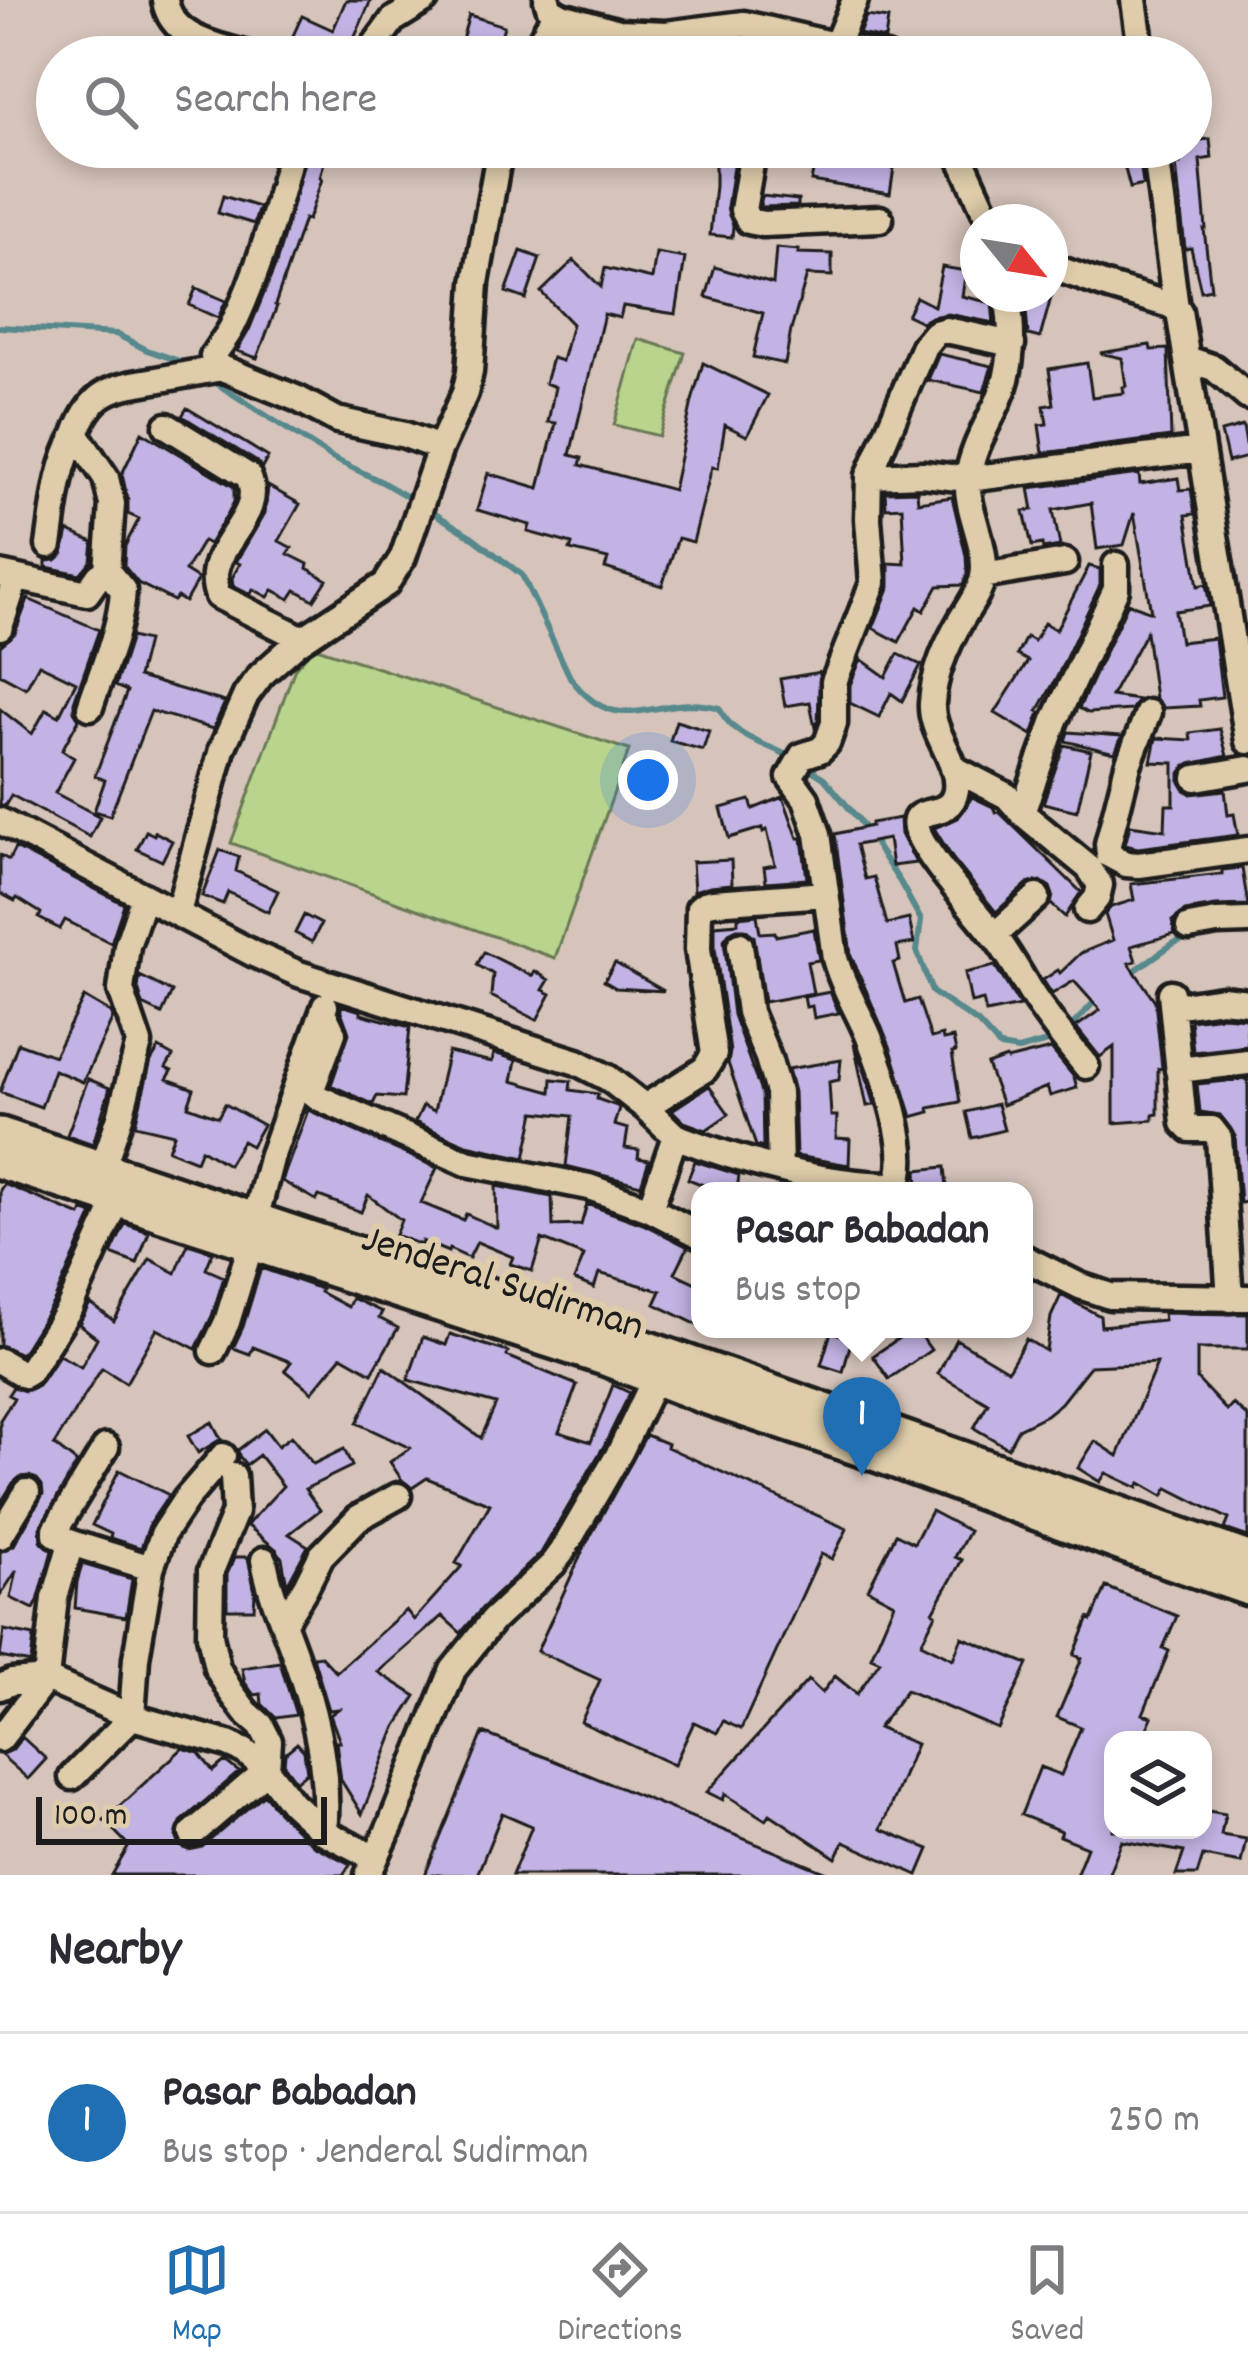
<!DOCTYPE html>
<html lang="en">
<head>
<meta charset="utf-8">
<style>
  body { margin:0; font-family:Dekko,sans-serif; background:#f2f2f3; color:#2b2b33 }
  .controls { position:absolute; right:36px; bottom:36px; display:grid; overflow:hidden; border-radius:24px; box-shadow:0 6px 18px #0003 }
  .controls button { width:108px; height:108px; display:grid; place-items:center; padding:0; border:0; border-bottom:3px solid #e1e1e2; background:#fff; color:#2b2b33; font:60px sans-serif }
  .compass { position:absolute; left:960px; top:204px; width:108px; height:108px; border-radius:50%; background:#fff; box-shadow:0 6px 18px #0003; rotate:120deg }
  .scale { position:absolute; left:36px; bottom:30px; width:291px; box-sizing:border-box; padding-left:12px; border:6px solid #1c1c1c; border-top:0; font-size:33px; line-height:42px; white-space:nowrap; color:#1c1c1c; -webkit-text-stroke:9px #deccaa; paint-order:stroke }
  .you { position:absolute; left:648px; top:780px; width:42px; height:42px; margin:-30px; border:9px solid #fff; border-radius:50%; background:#1a73e8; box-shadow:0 0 0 18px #1a73e833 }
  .badge { display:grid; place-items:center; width:78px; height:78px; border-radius:50%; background:#1f6fb2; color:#fff; font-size:39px; font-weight:700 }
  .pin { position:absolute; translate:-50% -99px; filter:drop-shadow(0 3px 6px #0008) }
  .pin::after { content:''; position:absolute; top:63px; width:42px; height:36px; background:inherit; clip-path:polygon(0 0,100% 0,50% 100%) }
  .popup { position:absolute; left:691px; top:1182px; width:342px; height:156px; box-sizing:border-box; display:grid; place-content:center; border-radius:24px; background:#fff; filter:drop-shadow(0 3px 9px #0005); font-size:39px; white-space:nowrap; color:#7c7c81 }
  .popup b { font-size:45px; color:#2b2b33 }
  .popup::after { content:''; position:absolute; left:50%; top:100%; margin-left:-24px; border:24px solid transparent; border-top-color:#fff }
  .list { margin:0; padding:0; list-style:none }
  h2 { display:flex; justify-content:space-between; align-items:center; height:156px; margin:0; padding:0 48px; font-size:51px }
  h2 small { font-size:39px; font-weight:400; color:#7c7c81 }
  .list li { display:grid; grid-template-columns:78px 1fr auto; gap:36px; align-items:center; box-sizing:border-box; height:180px; padding:0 48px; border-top:3px solid #e1e1e2 }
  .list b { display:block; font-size:45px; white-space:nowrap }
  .list p { margin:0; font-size:39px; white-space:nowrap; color:#7c7c81 }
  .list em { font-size:39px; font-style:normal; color:#7c7c81 }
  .icon { flex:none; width:66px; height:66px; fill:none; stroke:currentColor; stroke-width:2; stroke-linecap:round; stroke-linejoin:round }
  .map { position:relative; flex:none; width:1248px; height:1875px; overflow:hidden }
  .search { position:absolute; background:#fff; box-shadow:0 6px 18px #0003; left:36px; right:36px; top:36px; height:132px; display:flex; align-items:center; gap:30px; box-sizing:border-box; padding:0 42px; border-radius:66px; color:#7c7c81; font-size:45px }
  .sheet { height:336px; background:#fff }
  nav { display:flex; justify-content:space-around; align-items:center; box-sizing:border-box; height:168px; border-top:3px solid #e1e1e2; background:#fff; font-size:33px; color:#7c7c81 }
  nav a { display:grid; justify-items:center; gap:6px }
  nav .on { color:#1f6fb2 }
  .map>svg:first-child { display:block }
  .green { fill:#b9d58d; stroke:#6a7854; stroke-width:3 }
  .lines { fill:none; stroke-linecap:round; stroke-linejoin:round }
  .stream { stroke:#57888c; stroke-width:6 }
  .building { fill:#c3b3e4; stroke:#1c1c1c; stroke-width:3 }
  .minor-casing { stroke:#1c1c1c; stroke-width:33 }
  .highway-casing { stroke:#1c1c1c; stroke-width:42 }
  .minor { stroke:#deccaa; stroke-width:24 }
  .highway { stroke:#deccaa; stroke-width:33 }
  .labels { text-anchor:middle; stroke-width:12; stroke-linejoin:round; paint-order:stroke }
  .street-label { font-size:42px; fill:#1c1c1c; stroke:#deccaa }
</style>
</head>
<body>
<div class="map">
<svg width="1248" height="1875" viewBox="0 0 1248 1875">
  <rect width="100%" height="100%" fill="#d6c4bb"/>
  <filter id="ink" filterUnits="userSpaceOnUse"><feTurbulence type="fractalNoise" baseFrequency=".00833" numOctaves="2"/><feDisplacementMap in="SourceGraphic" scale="24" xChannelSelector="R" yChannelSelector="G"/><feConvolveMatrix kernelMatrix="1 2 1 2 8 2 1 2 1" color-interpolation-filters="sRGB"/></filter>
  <g filter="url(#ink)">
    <!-- green -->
    <path class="green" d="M638,339L685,353L659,436L614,425Z
      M314,647L629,750L555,958L231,843L295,668Z"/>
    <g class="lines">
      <!-- stream -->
      <path class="stream" d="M0,327L116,334L147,350L188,364
        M208,378L332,458L382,482L413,500
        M424,507L471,536L522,575L570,677C619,745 657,690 719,708C737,742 764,741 794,759
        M805,766L824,778L859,820L900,882L921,920L917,951L932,992L978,1023L1000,1047L1018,1050L1058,1039
        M1130,974L1174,943L1190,937
        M1068,1030L1096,1000"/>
    </g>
    <!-- building -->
    <path class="building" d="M346,0H371L346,57H326L312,51L309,57H299L286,51L302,16L333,30Z
      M469,15L504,26L495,57H457Z
      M866,16L888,19L885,39L859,34Z
      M563,33L615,48L644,53L643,57H554Z
      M1210,139L1212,158L1200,160L1206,229H1204L1211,289L1201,291L1191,248L1185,249L1176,164H1180L1178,147H1191V141Z
      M308,147H328L320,178L322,179L308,220L304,219L275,305L277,306L257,358L237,351L249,330L276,264Z
      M715,147H736L727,207L733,226L732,237L710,235L715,186Z
      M818,147H870L867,164L894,168L890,194L811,181Z
      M1140,161L1143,185L1130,188L1124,165Z
      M223,196L259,207L254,224L218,213Z
      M762,196L798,200V206L760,207Z
      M776,248L799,250L798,253L832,254V276L807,275L791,330L785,364L753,357L763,313L706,297L715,267L773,284Z
      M521,251L540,258L526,299L506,292Z
      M656,253L685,258L676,314L623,306L620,318L604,314L570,455L582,458L580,465L673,490L692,401L703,363L768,395L747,436L725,425L718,468L712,467L693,542L678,538L662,586L605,568L608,559L570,550L572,544L528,532L530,525L477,510L488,473L539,488L556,423L548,422L555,387L545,383L552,358L562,361L572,324L541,292L574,260L601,287L605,268L652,279Z
      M942,267L966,271L962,296L992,303L994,323L948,314L931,317L922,322L907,315L916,297L934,306Z
      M196,288L226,301L218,318L189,305Z
      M1030,294H1052L1040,338L1028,335L1026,309Z
      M1150,345L1151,350L1168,349L1171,437L1043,453L1039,425L1047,424L1044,406L1054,404L1049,369L1087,363L1092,397L1124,393L1123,387L1126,386L1122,358L1100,353Z
      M939,354L992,366L984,392L928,380Z
      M187,408L268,457L262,468L257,462L182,416Z
      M1243,426L1248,457L1228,462L1221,432Z
      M142,432L234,487V502L228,513L209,544L203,541L185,571L198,579L185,602L177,597L174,601L138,583L124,566L125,546L139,519L128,514V501L122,474Z
      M1139,474L1140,484L1178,478L1180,490L1191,489L1195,514L1186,515L1198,586L1206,584L1210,606L1175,611L1180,642L1215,638L1222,697L1199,700L1200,706L1164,708L1155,698L1146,632L1111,696L1138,700L1131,710L1088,713L1079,708L1128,603L1151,612L1134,513L1124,545L1097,549L1091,503L1053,510L1060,546L1043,549L1042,544L1032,546L1024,511L1033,510L1029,488Z
      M268,486L300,504L279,541L292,548L288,554L308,564L307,568L327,580L314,600L296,590L290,599L273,590L268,597L253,589L251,594L233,585L232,578L240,564L236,562L265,513Z
      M917,491L918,502L952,497L966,556L967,574L963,585L938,586L924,611L918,607L899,642L873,628L889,588V563L905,564L902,507L886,508L885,492Z
      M68,531L93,542L91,561L80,574L46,567V561L56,560L63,554Z
      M1089,566L1100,569V585L1056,679L1038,711L1040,712L1032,735L995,713L1028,661L1017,655L1026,637L1034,641L1044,623L1056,630Z
      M28,599L99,630L74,702V711L79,719L62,750L74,758L55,793L100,817L90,837L11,795L5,806L0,805V709L32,734L46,709L59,716L76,682L39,664L26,688L0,674V646L15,633Z
      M131,637L147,641L138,677L225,702L213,729L151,711L110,816L94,811L105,780L95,776L127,691L115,686Z
      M898,654L921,665L902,701L891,693L879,717L850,703V685L861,659L886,677Z
      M820,672L818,720L815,728L810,702L785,706L780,679Z
      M676,721L709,731L703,750L670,741Z
      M1220,729L1227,756L1186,765L1180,773V782L1184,789L1191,794L1225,790L1228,815L1234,814L1238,835L1138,848L1125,845L1130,825L1165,830L1166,805H1174V763L1151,762L1156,738L1191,740L1190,733Z
      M1068,732L1122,736L1115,753L1065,741Z
      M1064,745L1091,751L1077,811L1043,803Z
      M783,797L798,838H802L807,879L766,882L764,867L775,865L767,830L763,832L762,828L729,838L721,808L750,800L753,809Z
      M972,797L993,807L996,813L999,812L1081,892L1065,917L1051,904L1053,895L1050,887L1041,881L1027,884L996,912L953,859L934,828L958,818Z
      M900,818L901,834L916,863L892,866L888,839L856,845L865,879L874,877L887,924L909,919L914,943L897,946L900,961L893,963L905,1003L918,999L931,1038L942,1035L943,1040L953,1038L956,1052L952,1053L960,1102L929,1108L930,1112L912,1117L890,1046L851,955L835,834L871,826V823Z
      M146,831L154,835L155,832L172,841L162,861L137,849Z
      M15,848L124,904L111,943L65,920L60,929L39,918L41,913L17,898L15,901L0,893V855L9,860Z
      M220,850L239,857L236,871L278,891L268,912L228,892L223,904L202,896Z
      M731,860L732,884L710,886L694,891L692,862Z
      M1242,868L1248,905L1216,906L1185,911L1172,921L1175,934L1131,946L1136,961L1129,963L1155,1001L1162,1068L1158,1069V1114L1153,1115V1120L1114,1123V1047L1100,1057L1076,1027L1100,1010L1074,981L1052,994L1043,980L1058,970L1060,973L1081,953L1113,940L1105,914L1111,907L1134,900L1131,884L1222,874V870Z
      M304,915L321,924L312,942L295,933Z
      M757,915L760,933L775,932L776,936L814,929L819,960L807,962L813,993L764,1002L754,936L745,929H737L729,933L724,940L733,1015L762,1095L763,1148L756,1146L728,1063L730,1052L715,948V925L738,923V917Z
      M484,952L532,976L535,971L549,980L543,990L551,994L537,1020L491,996L493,974L477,965Z
      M615,963L664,991L616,988L604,981Z
      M995,966L1020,1006L986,1013L983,1000L971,1003L965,973Z
      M140,976L172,992L162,1014L143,1005L138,988Z
      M830,992L839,1013L814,1018L812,1006L806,1007L804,997Z
      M84,997L111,1013L113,1018L83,1082L54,1070L41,1107L0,1092L18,1043L54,1056Z
      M341,1005L361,1011V1014L410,1027L403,1098L377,1096L373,1104L331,1085L349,1033L341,1011Z
      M1222,1016L1246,1018L1248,1046L1193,1052L1190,1020Z
      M854,1044L866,1075L875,1105L867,1106Z
      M159,1048L173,1056L166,1068L172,1071L167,1079L194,1089L188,1106L218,1117L225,1104L263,1125L251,1146L242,1141L228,1165L201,1149L196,1161L168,1150L174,1134L135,1125L151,1061Z
      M1051,1049L1074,1077L1077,1088L1050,1096L1047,1087L1002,1105L987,1065L1006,1058L1007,1060Z
      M448,1052L492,1062L494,1053L516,1060L512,1081L551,1092L552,1079L571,1081L570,1090L598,1094L597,1099L617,1106L619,1108L614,1125L628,1129L625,1148L639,1150L638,1158L649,1160L641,1185L566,1166L572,1116L535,1112L525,1158L467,1145L415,1122L423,1106L434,1111Z
      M841,1060L839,1080L829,1082L831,1116H837L836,1138L850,1139L849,1165L796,1156L794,1092L788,1069Z
      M88,1079L110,1088L93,1144L67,1135Z
      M1248,1079V1202L1240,1203L1235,1136L1220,1115L1200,1112L1197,1084Z
      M709,1086L729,1114L706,1130L684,1122L672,1110Z
      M997,1104L1004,1130L972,1138L966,1112Z
      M308,1110L437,1168L421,1203L463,1220L466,1214L497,1228L496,1186L552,1197L553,1226L581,1225L587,1204L643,1224L688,1247L675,1273L700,1285V1326L655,1304L661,1291L599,1273L594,1288L574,1280L584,1256L542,1239L532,1271L510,1264L513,1257L477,1242L469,1258L449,1249L448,1252L422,1241L421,1245L395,1235L401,1220L368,1195L361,1212L319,1196L316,1200L282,1181Z
      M695,1161L739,1175L737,1191H718L688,1179Z
      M945,1167L947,1187L918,1190L917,1170Z
      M4,1184L81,1216L83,1210L93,1214L54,1301L21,1354L0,1345V1190Z
      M125,1224L149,1232L137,1264L111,1254Z
      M188,1244L213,1252L206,1269L224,1277L212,1316L197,1347L196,1349L157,1329L126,1383L102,1368L54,1445L77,1463L40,1528L41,1541L52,1551L38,1601L34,1609L11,1598L17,1570L0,1596V1552L14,1545L43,1494L42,1485L37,1479L29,1476L20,1477L13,1483L0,1504V1420L14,1398L8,1395L13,1387L25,1391L38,1386L59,1355L81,1367L97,1338L79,1324L90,1303L114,1321L150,1259L176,1273Z
      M261,1268L321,1289L320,1292L348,1307L352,1298L382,1312L379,1318L398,1328L372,1373L342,1356L312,1392L285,1370L291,1362L253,1347L250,1354L233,1348L243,1327Z
      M1061,1295L1100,1316L1101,1326L1164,1320L1163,1313L1248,1314V1349H1197V1379L1227,1411L1233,1404L1248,1417V1537L1225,1529L1229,1519L1168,1488L1163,1496L1140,1483L1138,1488L1106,1473L1100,1482L1078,1468L1095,1441L1118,1456L1157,1363L1090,1366L1061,1403L1046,1415L1018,1429L1008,1448L974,1428L988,1403L938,1374L956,1339L1008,1370L1026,1339L1046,1351L1051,1317Z
      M912,1329H916L931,1350L889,1379L873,1356Z
      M831,1332L852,1338L843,1372L821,1365Z
      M450,1334L508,1352L507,1356L577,1385L559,1432L591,1442L613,1385L630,1393L605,1444L541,1553L482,1608L461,1633L442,1616L378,1672L416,1696L396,1727L362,1814L341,1780L336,1742H340L330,1715L338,1709L329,1710L313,1657L321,1656L336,1672L406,1610L414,1620L462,1566L456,1563L490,1504L427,1478L412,1488L402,1480L390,1462L410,1448L357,1423L384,1367L481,1438L496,1404L408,1380L423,1337L446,1345Z
      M212,1422L221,1439L198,1453L188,1436Z
      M265,1429L278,1446L291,1436L313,1464L344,1449L352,1466L305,1489L320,1510L289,1534L308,1546L287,1585L282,1558L277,1550L247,1525L283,1486L259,1455L246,1465L239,1456L238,1450Z
      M646,1435L668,1444L667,1447L847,1529L832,1559L821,1554L741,1729L723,1721L717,1733L694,1722L674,1765L581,1722L600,1680L537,1651L585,1546Z
      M119,1470L169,1495L150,1523L141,1548L110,1538L111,1534L92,1525Z
      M931,1511L969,1531L955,1557L962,1560L933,1612L936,1614L921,1643L953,1659L962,1637L1028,1664L998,1729L906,1690L878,1728L916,1744L881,1829L929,1849L918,1875L844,1842L836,1858L770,1814L766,1820L725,1794L723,1800L707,1792L808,1680L822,1693L835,1676L857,1694L880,1661L871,1657L894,1603L868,1589L896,1534L914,1543Z
      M235,1557H248L255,1593L254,1609H227V1574Z
      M82,1564L132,1579L126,1617L75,1608L77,1582Z
      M1106,1587L1177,1616L1163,1648L1169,1651L1143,1714L1152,1717L1142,1740H1113V1830H1203V1810L1225,1814L1221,1835L1246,1839L1241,1863L1203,1856L1197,1875H1176L1184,1852L1122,1841L1108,1875H1076L1087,1847L1059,1836L1061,1831L1021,1815L1040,1767L1061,1775L1081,1727L1057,1717L1082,1658L1074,1655L1089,1618L1092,1620Z
      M4,1630L34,1636L31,1663L0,1657Z
      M280,1662L296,1715L276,1718L262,1704L261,1694L254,1695L245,1683L242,1668Z
      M483,1733L550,1759L832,1875H512L532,1826L502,1813L477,1875H425Z
      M22,1737L46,1759L28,1779L1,1755L12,1750Z
      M297,1743L304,1751L307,1772L296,1781L284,1765L285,1753Z
      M183,1748L199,1753L213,1771L225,1761L239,1772L181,1822L176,1836L180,1846L188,1850L202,1847L264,1794L281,1815L313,1845L350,1864L343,1875H112L129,1846L104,1820Z"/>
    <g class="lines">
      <!-- minor casing -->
      <g class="minor-casing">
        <path id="minor" d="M165,0C171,41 222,47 256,57
          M547,0L550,9L562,16L619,32L666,34L744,24L886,57
          M1134,0L1142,57
          M836,45L855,0
          M366,57L393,20L425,0
          M532,57L555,13
          M292,147C278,206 260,268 234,323C229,335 220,344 213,356L216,364L222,368L298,399L337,420L405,435L440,448
          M754,147L743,210L749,221L763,224L880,219
          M956,147L990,222
          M1155,147L1176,308
          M1050,266L1109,287L1170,305L1179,311L1248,741
          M1007,294C1013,331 1014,367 998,402C986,427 972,450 968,478C965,511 989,547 983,577C980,591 970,605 962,618C947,644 934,672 932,703C930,734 960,760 956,790C951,823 910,803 916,828C924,856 978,913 997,939C1010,956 1020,975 1031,993C1048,1019 1067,1043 1086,1066
          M1187,359L1214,368L1248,397
          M167,426L248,476C269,520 199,548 218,596L303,639
          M869,476L924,346L935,333L946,330L1012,344
          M49,545C55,507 57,468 76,434
          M0,574L87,593L99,576L107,571
          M983,576L1065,562
          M0,627L16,578
          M90,707C102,670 121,630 123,590L107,571L112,504L106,478L76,434C92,389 114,387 156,380C178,376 200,372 222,368
          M1148,713L1128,765L1108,844L1109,855L1126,864L1139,865L1248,850
          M953,768L1007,796L1022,813L1089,868L1100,885L1097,898L1087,910
          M1196,778L1248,769
          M1022,813L1055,720L1116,589V565
          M0,821L256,955L299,974L577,1062L608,1078L645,1107L675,1136L650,1209
          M178,913L222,749L246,695L261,675L297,643L386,584L403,557L440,448L465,393L470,372L476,283L500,147
          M1189,927L1217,922L1248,921
          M995,935L1037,897
          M740,945L749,1012L768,1058L778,1092L780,1169
          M1171,993L1184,1123L1190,1129H1212L1219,1138L1230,1299
          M1174,1006L1222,999L1248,1002
          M323,1012L333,1033L313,1086L314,1094L319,1098L467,1163L589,1187L650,1209L700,1235
          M1178,1070L1248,1062
          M645,1107L705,1069L714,1054L698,949L699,908L704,904L713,902L826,894
          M675,1136C742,1162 824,1185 896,1185C914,1154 882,1070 869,1037C858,1010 842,986 835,958L818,834L806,799L790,777L802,756L820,750L827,743L834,723V682L873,583L868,519L869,476L923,474L968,479L1201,450
          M102,1169L120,1117L139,1043L121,990L127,946L144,896
          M255,1220L272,1155L325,1006
          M1024,1258L1080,1286L1110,1296L1248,1298
          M213,1351L227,1322L251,1244
          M0,1361L24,1375L29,1372L69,1309L118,1199
          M106,1447L56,1529V1534L71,1543L151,1568
          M0,1536L27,1492
          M264,1560C270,1595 285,1625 296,1658C315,1712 330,1774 324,1832
          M283,1623L305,1588L321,1556L358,1518L398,1496
          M0,1687L12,1682L46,1679L132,1717L228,1744L244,1751L267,1770L292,1803L324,1832L375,1858
          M0,1739L46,1679L55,1598L71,1543
          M72,1777L132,1717L136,1658L151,1568L164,1532L186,1499L223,1456
          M192,1834L267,1770L269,1741L261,1725L246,1712L231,1692L217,1668L210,1635L211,1571L235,1512L233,1476
          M368,1875L392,1822L453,1670L493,1620L553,1564L562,1552L620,1452L656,1376"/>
      </g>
      <!-- highway casing -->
      <g class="highway-casing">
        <path id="highway" d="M0,1135L374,1260L534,1309L1248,1559
          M0,1161L605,1358L699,1394L874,1453L1141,1551L1248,1588"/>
      </g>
      <!-- minor -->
      <use href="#minor" class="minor"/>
      <!-- highway -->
      <use href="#highway" class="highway"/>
    </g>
  </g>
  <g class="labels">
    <!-- street labels -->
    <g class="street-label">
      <text transform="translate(504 1279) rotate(18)" y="15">Jenderal Sudirman</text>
    </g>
  </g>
</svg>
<div class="controls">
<button><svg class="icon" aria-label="layers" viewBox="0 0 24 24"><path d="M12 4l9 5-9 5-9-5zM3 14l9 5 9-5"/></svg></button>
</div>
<svg class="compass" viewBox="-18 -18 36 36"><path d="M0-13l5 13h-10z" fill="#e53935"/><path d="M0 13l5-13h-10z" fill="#7c7c81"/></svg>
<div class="scale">100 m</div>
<div class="you"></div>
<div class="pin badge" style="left:862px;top:1476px">1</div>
<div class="popup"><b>Pasar Babadan</b>Bus stop</div>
<div class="search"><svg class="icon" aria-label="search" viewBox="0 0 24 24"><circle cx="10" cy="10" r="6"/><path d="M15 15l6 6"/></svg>Search here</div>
</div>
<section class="sheet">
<h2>Nearby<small></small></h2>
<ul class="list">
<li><span class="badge">1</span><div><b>Pasar Babadan</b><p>Bus stop · Jenderal Sudirman</p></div><em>250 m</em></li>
</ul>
</section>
<nav>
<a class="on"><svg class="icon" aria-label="map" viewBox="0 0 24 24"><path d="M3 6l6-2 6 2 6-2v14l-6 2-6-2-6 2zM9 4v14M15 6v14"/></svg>Map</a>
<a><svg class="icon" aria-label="directions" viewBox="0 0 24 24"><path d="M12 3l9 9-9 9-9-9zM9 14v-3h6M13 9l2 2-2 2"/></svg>Directions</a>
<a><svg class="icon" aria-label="saved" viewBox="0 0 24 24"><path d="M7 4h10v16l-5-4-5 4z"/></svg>Saved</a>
</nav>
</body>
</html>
